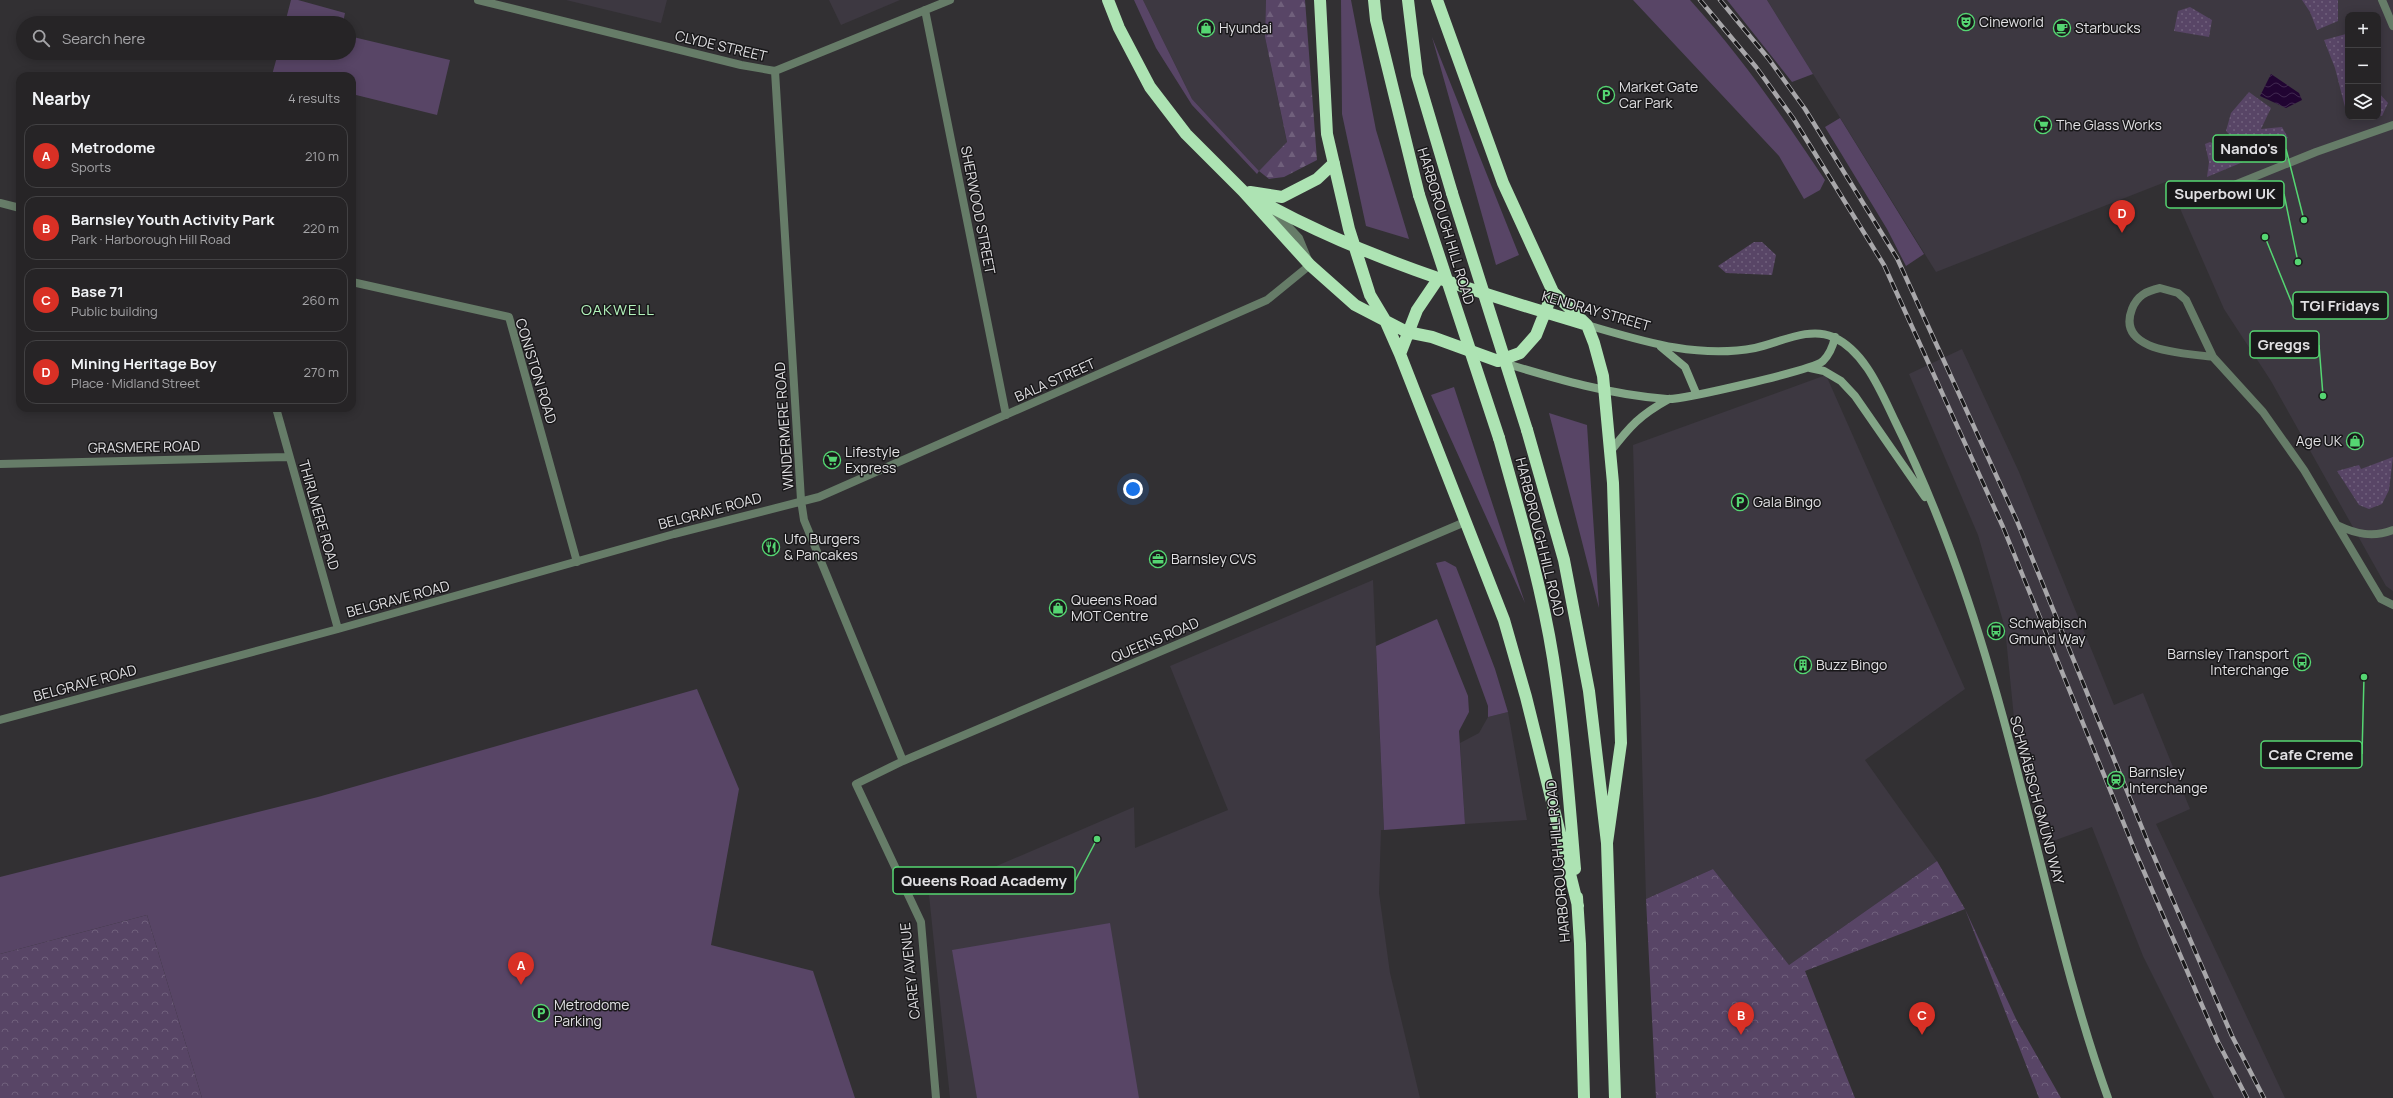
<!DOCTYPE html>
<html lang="en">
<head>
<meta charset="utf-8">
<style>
  body { margin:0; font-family:Manrope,sans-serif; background:#2e2c2e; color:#f1f3f6 }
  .controls { position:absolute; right:12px; top:12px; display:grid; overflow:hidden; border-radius:8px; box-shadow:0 2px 10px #0003 }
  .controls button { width:36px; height:36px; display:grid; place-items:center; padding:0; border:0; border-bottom:1px solid #424143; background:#262426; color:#f1f3f6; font:20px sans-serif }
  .you { position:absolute; left:1133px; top:489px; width:14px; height:14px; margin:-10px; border:3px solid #fff; border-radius:50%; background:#1a73e8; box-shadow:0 0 0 6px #1a73e833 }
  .badge { display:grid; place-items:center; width:26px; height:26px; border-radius:50%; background:#d93025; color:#fff; font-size:13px; font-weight:700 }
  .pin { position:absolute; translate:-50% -33px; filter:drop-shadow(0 1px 2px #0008) }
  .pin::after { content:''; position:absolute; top:21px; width:14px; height:12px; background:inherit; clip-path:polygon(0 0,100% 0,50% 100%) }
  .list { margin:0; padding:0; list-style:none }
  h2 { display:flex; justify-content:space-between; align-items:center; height:52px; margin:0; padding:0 16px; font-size:17px }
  h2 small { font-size:13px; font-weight:400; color:#a4a4a7 }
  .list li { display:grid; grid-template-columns:26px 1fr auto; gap:12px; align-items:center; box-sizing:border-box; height:64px; margin:0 8px 8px; padding:0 8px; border:1px solid #424143; border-radius:12px }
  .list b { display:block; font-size:15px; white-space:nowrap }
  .list p { margin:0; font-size:13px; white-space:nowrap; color:#a4a4a7 }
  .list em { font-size:13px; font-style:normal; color:#a4a4a7 }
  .icon { flex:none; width:22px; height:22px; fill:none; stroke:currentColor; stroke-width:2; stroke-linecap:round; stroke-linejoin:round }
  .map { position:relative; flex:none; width:2393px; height:1098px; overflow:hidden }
  .search { position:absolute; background:#262426; box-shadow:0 2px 10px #0003; left:16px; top:16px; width:340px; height:44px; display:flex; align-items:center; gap:10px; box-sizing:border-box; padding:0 14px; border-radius:22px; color:#a4a4a7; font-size:15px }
  .panel { position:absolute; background:#262426; box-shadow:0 2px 10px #0003; left:16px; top:72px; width:340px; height:340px; border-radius:12px }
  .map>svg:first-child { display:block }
  .built { fill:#3d3841; fill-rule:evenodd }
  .grass { fill:#584566 }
  .forest { fill:url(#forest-firs) }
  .park { fill:url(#park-crowns) }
  .garden { fill:url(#garden-dots) }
  .water { fill:url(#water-waves) }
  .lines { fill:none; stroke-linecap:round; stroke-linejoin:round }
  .street { stroke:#667c68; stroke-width:8 }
  .secondary { stroke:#83a687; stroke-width:8 }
  .highway { stroke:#ade3b3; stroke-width:12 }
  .rail-casing { stroke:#a8a7aa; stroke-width:4.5 }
  .rail { stroke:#19181a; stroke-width:3; stroke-dasharray:9; stroke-linecap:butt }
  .highway-bridge { stroke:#ade3b3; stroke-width:12 }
  .labels { text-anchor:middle; stroke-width:3; stroke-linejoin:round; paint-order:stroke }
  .poi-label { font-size:14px; fill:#e1e0e3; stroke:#19181a; text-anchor:start }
  .street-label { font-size:14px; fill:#e1e0e3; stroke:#19181a }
  .neighbourhood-label { font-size:15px; letter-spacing:1px; fill:#b3f4bc; stroke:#19181a }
  .leader { fill:none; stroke:#55d672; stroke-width:1.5 }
  .callout-dot { fill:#55d672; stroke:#19181a; stroke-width:1.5 }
  .callout { fill:#19181a; stroke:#55d672; stroke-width:1.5 }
  .callout-label { font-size:15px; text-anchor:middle; font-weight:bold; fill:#e1e0e3 }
</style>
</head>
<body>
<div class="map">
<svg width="2393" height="1098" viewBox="0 0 2393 1098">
  <defs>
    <pattern id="forest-firs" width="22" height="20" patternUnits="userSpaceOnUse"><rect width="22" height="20" fill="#584566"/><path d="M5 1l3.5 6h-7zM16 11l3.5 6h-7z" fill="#70607c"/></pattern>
    <pattern id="park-crowns" width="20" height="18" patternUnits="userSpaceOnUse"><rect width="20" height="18" fill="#584566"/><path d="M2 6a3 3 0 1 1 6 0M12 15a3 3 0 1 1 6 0" fill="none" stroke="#70607c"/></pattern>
    <pattern id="garden-dots" width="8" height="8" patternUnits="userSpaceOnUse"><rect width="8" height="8" fill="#584566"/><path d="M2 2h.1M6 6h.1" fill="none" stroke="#70607c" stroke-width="1.8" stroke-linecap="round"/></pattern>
    <pattern id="water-waves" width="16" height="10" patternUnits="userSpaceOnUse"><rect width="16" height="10" fill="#210432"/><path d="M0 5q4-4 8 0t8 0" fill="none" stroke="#412850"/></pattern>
  </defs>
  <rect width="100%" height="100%" fill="#323033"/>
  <!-- built -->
  <path class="built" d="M566,0H667L661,23Z
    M829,0H900L841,25Z
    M1143,0H1266L1265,37L1287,143L1259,171L1192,99Z
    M1767,0H2393V591L2386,586L2271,381L2224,309L2168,181L1936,272ZM2348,15H2378V117H2348Z
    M1962,349L2019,472L2114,705L2143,693L2190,809L2156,824L2285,1098H2214L2143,956L2092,827L2053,841L2027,776L2014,718L2005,628L1978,535L1909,374Z
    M1826,375L1965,689L1865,760L1937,861L1789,965L1713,869L1646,899L1633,445Z
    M1373,580L1384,830H1381L1379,893L1390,973L1420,1098H950L929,895L1134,807L1135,848L1228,810L1170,666Z
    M1508,712L1527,820L1465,824L1460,743L1479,733L1488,717Z"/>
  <!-- grass -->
  <path class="grass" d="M291,0H298L345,13L343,23H285Z
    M1134,0H1143L1192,99L1259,171L1257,174L1192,105L1156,48Z
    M1341,0H1351L1376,130L1409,239L1366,226L1342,114Z
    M1633,0H1690C1741,56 1783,117 1825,180L1820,190L1804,199L1779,156Z
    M1727,0H1767L1813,74L1792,82Z
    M349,36L450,60L437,115L352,94V76L272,75L278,53H349Z
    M1432,37L1519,255L1496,265Z
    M1840,118L1924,254L1906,266L1887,229L1825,127Z
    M1454,387L1525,603L1431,395Z
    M1549,413L1587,425L1599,608Z
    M1445,561L1456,567L1465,590L1495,669L1508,712L1488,717V706L1436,563Z
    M1437,619L1468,696L1469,712L1459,731L1465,824L1384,830L1376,646Z
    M697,689L739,789L711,945L813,971L855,1098H202L147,915L0,954V877L318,797Z
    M1110,923L1139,1098H977L952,950Z"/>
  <!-- forest -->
  <path class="forest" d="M1266,0H1305L1317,160L1284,177L1269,179L1259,171L1287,142L1265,37Z"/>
  <!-- park -->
  <path class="park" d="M1937,861L1965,909L2017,1021L2061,1098H2039L1965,909L1805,971L1855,1098H1656L1646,899L1713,869L1789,965Z
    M147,915L202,1098H0V954Z"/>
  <!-- garden -->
  <path class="garden" d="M2302,0H2338V21L2317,30L2310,12Z
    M2190,7L2212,20L2209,37L2174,31L2178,11Z
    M2346,34L2348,36V107H2345L2335,68L2324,40Z
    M2249,92L2271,108L2261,129L2282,127L2288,138L2265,144L2236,141L2226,131L2231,113Z
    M2378,92L2388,103L2382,116L2378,115Z
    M2210,142L2244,156L2243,162L2207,177L2209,162L2205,144Z
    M1754,242H1762L1776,255L1772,275L1726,273L1718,266Z
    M2393,457L2389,490L2382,504L2369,509L2359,505L2337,471L2359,465L2361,469Z"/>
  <!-- water -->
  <path class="water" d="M2271,74L2299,93L2302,100L2286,108L2260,96Z"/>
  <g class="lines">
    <!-- street -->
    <path class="street" d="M478,0L741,65L775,71L950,0
      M2382,0L2393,26
      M925,10L1006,415
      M775,71L801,500L804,520L903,761
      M2197,200L2316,152L2393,125
      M0,203L20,208
      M352,282L509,317L577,562
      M2160,288L2178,293L2186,300L2213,357C2188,353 2115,353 2132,309C2137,296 2146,291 2160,288Z
      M2213,357L2263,412L2304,470L2381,599L2393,605
      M276,408L338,629
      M0,464L289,457
      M2337,525C2356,534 2373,538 2393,530
      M0,720L338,629L674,534L819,497L1267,300L1310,265L1299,238L1274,211
      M936,1098L921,922L856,784L903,761L1465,522"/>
    <!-- secondary -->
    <path class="secondary" d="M1587,325C1642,341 1697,359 1755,348C1779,343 1809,326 1833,337C1865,351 1881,392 1895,421C1952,536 1989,659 2020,782C2048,888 2071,995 2108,1098
      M1661,347L1685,367L1696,393
      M1504,363C1557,379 1611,395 1667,399C1682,400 1813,370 1823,361C1829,355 1833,346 1835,337
      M1810,368L1824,371L1841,381L1855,396L1925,497
      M1610,452C1630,426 1640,415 1669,399"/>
    <!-- highway -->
    <path class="highway" d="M1108,0L1119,28L1150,87L1186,134L1243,191L1310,265L1355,305L1407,332L1432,337L1498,361L1520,353L1536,335L1553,292
      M1320,0L1327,134L1349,229L1370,295L1385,320L1400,354L1504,620L1526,697L1578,906
      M1374,0L1376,20L1419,195
      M1408,0L1417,75L1452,193
      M1437,0L1503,183L1553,292L1587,325L1594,343L1603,376L1613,483L1621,743L1607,843
      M1250,192L1282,197L1317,179L1334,163
      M1253,197C1357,256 1470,290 1584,324
      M1400,354L1417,310L1438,279
      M1527,430L1564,560L1589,691L1607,843L1615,1098
      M1499,438C1519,510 1541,583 1553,658C1564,728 1569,799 1575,869
      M1577,897L1580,944L1584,1098"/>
    <!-- rail casing -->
    <g class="rail-casing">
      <path id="rail" d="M1700,0L1756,67L1793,118L1884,265L2003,527L2135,851L2218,1042L2247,1098
        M1720,0L1768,58L1805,109L1897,258L2017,521L2149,845L2232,1036L2264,1098"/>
    </g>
    <!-- rail -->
    <use href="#rail" class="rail"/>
    <!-- highway-bridge -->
    <path class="highway-bridge" d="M1452,193L1527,430
      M1419,195L1499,438"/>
  </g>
  <!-- icons -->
  <defs>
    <g id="theatre-ring" transform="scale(0.9)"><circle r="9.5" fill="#19181a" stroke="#55d672" stroke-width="1.5"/><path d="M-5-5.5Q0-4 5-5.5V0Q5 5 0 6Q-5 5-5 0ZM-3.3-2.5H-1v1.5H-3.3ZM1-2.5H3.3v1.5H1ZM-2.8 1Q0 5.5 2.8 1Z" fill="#55d672"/></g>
    <g id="shop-ring" transform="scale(0.9)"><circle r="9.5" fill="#19181a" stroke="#55d672" stroke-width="1.5"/><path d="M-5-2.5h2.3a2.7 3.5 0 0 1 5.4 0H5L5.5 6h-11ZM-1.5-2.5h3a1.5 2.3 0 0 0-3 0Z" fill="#55d672"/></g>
    <g id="cafe-ring" transform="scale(0.9)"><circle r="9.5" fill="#19181a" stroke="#55d672" stroke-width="1.5"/><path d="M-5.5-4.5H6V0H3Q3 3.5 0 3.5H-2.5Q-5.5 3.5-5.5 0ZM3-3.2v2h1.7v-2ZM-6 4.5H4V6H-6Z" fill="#55d672"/></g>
    <g id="parking-ring" transform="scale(0.9)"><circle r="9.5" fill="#19181a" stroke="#55d672" stroke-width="1.5"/><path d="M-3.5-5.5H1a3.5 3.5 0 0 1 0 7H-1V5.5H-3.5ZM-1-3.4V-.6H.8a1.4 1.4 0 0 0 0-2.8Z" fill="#55d672"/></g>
    <g id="supermarket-ring" transform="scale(0.9)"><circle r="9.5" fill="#19181a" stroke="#55d672" stroke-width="1.5"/><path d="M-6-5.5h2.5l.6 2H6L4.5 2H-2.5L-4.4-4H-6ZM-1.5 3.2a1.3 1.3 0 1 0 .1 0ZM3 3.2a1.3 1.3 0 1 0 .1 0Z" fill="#55d672"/></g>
    <g id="restaurant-ring" transform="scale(0.9)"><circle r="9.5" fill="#19181a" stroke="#55d672" stroke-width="1.5"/><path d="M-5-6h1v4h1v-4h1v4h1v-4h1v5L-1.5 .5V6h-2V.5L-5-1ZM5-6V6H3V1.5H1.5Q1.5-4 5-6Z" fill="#55d672"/></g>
    <g id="office-ring" transform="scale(0.9)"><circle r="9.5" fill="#19181a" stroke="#55d672" stroke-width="1.5"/><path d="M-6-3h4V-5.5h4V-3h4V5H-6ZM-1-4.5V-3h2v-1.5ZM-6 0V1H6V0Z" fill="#55d672"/></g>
    <g id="bus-ring" transform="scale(0.9)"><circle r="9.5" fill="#19181a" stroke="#55d672" stroke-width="1.5"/><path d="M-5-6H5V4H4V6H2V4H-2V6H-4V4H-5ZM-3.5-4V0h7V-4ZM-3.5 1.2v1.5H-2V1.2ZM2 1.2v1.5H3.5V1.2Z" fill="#55d672"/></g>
    <g id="building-ring" transform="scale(0.9)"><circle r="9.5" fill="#19181a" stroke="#55d672" stroke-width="1.5"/><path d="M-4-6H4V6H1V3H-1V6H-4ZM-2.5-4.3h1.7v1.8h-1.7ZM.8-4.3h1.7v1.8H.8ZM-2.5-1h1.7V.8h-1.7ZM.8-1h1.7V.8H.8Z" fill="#55d672"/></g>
    <g id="station-ring" transform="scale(0.9)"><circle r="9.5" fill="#19181a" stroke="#55d672" stroke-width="1.5"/><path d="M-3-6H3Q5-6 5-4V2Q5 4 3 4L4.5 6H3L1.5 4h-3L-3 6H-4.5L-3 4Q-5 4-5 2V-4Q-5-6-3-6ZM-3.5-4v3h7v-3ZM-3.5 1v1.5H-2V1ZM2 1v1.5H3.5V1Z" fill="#55d672"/></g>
  </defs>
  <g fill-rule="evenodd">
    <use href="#theatre-ring" x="1966" y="22"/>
    <use href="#shop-ring" x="1206" y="28"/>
    <use href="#cafe-ring" x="2062" y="28"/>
    <use href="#parking-ring" x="1606" y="95"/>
    <use href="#supermarket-ring" x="2043" y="125"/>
    <use href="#shop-ring" x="2355" y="441"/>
    <use href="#supermarket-ring" x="832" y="460"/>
    <use href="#parking-ring" x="1740" y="502"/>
    <use href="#restaurant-ring" x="771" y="547"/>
    <use href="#office-ring" x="1158" y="559"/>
    <use href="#shop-ring" x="1058" y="608"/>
    <use href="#bus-ring" x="1996" y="631"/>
    <use href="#bus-ring" x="2302" y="662"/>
    <use href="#building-ring" x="1803" y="665"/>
    <use href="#station-ring" x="2116" y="780"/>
    <use href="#parking-ring" x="541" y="1013"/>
  </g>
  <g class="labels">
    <!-- poi labels -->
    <g class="poi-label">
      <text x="1979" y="27">Cineworld</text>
      <text x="1219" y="33">Hyundai</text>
      <text x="2075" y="33">Starbucks</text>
      <text x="1619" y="92">Market Gate<tspan x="1619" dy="16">Car Park</tspan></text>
      <text x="2056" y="130">The Glass Works</text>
      <text x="2342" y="446" text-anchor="end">Age UK</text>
      <text x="845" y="457">Lifestyle<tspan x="845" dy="16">Express</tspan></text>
      <text x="1753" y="507">Gala Bingo</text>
      <text x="784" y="544">Ufo Burgers<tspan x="784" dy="16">&amp; Pancakes</tspan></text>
      <text x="1171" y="564">Barnsley CVS</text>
      <text x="1071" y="605">Queens Road<tspan x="1071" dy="16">MOT Centre</tspan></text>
      <text x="2009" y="628">Schwabisch<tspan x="2009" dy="16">Gmund Way</tspan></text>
      <text x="2289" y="659" text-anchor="end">Barnsley Transport<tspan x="2289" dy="16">Interchange</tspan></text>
      <text x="1816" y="670">Buzz Bingo</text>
      <text x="2129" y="777">Barnsley<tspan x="2129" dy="16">Interchange</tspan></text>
      <text x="554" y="1010">Metrodome<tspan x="554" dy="16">Parking</tspan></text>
    </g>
    <!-- street labels -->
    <g class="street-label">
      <text transform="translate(721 46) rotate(13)" y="5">CLYDE STREET</text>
      <text transform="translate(978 210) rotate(79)" y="5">SHERWOOD STREET</text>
      <text transform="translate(1446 226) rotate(73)" y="5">HARBOROUGH HILL ROAD</text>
      <text transform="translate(1596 311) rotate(16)" y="5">KENDRAY STREET</text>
      <text transform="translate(536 371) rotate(73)" y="5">CONISTON ROAD</text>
      <text transform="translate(1055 380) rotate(-24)" y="5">BALA STREET</text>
      <text transform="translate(784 426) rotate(-94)" y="5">WINDERMERE ROAD</text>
      <text transform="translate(144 447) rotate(-1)" y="5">GRASMERE ROAD</text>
      <text transform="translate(710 511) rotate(-15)" y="5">BELGRAVE ROAD</text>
      <text transform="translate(319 515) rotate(74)" y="5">THIRLMERE ROAD</text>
      <text transform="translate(1540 537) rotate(76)" y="5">HARBOROUGH HILL ROAD</text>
      <text transform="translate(398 599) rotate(-15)" y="5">BELGRAVE ROAD</text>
      <text transform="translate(1155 640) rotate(-23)" y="5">QUEENS ROAD</text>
      <text transform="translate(85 683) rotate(-15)" y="5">BELGRAVE ROAD</text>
      <text transform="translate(2037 800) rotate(75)" y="5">SCHWÄBISCH GMÜND WAY</text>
      <text transform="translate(1558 861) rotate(-95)" y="5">HARBOROUGH HILL ROAD</text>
      <text transform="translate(910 971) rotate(-96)" y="5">CAREY AVENUE</text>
    </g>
    <!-- neighbourhood labels -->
    <g class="neighbourhood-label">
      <text x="618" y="315">OAKWELL</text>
    </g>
  </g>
  <!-- callouts -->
  <path class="leader" d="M2304 220L2286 149M2298 262L2284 194M2265 237L2293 306M2323 396L2319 345M2364 677L2362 754M1097 839L1075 881"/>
  <g class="callout-dot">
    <circle cx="2304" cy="220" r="4"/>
    <circle cx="2298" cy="262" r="4"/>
    <circle cx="2265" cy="237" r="4"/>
    <circle cx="2323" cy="396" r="4"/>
    <circle cx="2364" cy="677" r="4"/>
    <circle cx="1097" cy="839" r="4"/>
  </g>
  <g class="callout">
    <rect x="2213" y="135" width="73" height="27" rx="4"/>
    <rect x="2166" y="181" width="118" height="27" rx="4"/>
    <rect x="2293" y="292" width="95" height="27" rx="4"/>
    <rect x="2250" y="331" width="69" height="27" rx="4"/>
    <rect x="2261" y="741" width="101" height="27" rx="4"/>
    <rect x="893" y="867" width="182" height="27" rx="4"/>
  </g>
  <g class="callout-label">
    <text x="2249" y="154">Nando's</text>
    <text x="2225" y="199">Superbowl UK</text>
    <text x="2340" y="311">TGI Fridays</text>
    <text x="2284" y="350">Greggs</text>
    <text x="2311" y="760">Cafe Creme</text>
    <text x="984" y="886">Queens Road Academy</text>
  </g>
</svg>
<div class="controls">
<button>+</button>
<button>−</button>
<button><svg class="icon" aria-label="layers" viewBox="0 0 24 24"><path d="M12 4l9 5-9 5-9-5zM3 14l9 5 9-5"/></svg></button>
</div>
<div class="you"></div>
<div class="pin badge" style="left:521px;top:985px">A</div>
<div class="pin badge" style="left:1741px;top:1035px">B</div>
<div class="pin badge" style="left:1922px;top:1035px">C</div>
<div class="pin badge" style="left:2122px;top:233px">D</div>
<div class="search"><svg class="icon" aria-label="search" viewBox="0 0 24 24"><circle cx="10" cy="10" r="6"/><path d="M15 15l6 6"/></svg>Search here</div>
<section class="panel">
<h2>Nearby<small>4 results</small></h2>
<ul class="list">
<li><span class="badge">A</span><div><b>Metrodome</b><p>Sports</p></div><em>210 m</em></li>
<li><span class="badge">B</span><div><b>Barnsley Youth Activity Park</b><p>Park · Harborough Hill Road</p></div><em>220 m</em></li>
<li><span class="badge">C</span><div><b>Base 71</b><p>Public building</p></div><em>260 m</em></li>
<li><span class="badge">D</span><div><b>Mining Heritage Boy</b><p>Place · Midland Street</p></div><em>270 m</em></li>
</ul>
</section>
</div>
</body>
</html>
